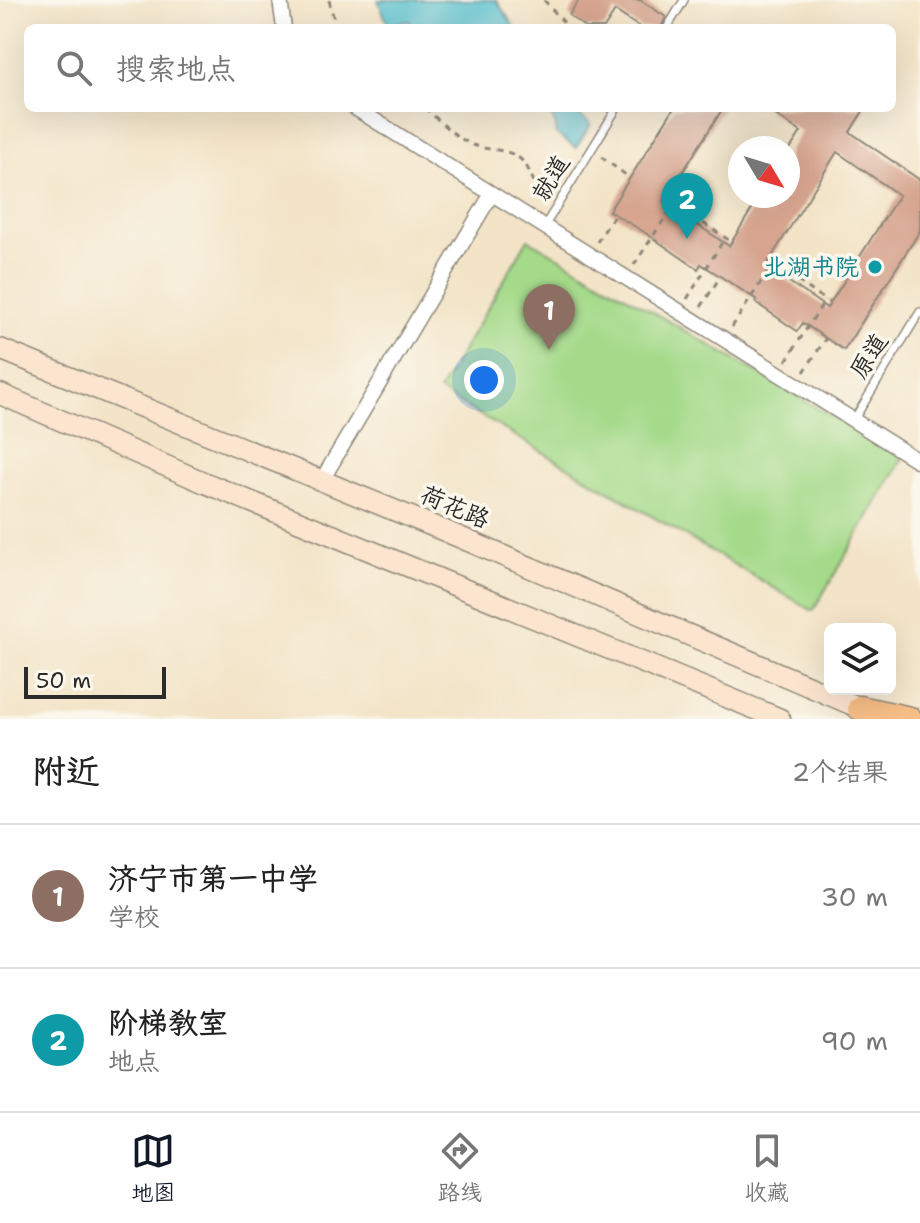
<!DOCTYPE html>
<html lang="zh">
<head>
<meta charset="utf-8">
<style>
  body { margin:0; font-family:"Shantell Sans","LXGW WenKai TC",sans-serif; background:#f6f6f6; color:#222 }
  .controls { position:absolute; right:24px; bottom:24px; display:grid; overflow:hidden; border-radius:12px; box-shadow:0 8px 32px #0002 }
  .controls button { width:72px; height:72px; display:grid; place-items:center; padding:0; border:0; border-bottom:2px solid #e0e0e0; background:#fff; color:#222; font:40px sans-serif }
  .compass { position:absolute; left:728px; top:136px; width:72px; height:72px; border-radius:50%; background:#fff; box-shadow:0 8px 32px #0002; rotate:128deg }
  .scale { position:absolute; left:24px; bottom:20px; width:142px; box-sizing:border-box; padding-left:8px; border:4px solid #2b2b2b; border-top:0; font-size:22px; line-height:28px; white-space:nowrap; color:#2b2b2b; -webkit-text-stroke:6px #fbf7ec; paint-order:stroke }
  .you { position:absolute; left:484px; top:380px; width:28px; height:28px; margin:-20px; border:6px solid #fff; border-radius:50%; background:#1a73e8; box-shadow:0 0 0 12px #1a73e833 }
  .badge { display:grid; place-items:center; width:52px; height:52px; border-radius:50%; background:#111827; color:#fff; font-size:26px; font-weight:700 }
  .pin { position:absolute; translate:-50% -66px; filter:drop-shadow(0 2px 4px #0008) }
  .pin::after { content:''; position:absolute; top:42px; width:28px; height:24px; background:inherit; clip-path:polygon(0 0,100% 0,50% 100%) }
  .list { margin:0; padding:0; list-style:none }
  h2 { display:flex; justify-content:space-between; align-items:center; height:104px; margin:0; padding:0 32px; font-size:34px }
  h2 small { font-size:26px; font-weight:400; color:#767676 }
  .list li { display:grid; grid-template-columns:52px 1fr auto; gap:24px; align-items:center; box-sizing:border-box; height:144px; padding:0 32px; border-top:2px solid #e0e0e0 }
  .list b { display:block; font-size:30px; white-space:nowrap }
  .list p { margin:0; font-size:26px; white-space:nowrap; color:#767676 }
  .list em { font-size:26px; font-style:normal; color:#767676 }
  .icon { flex:none; width:44px; height:44px; fill:none; stroke:currentColor; stroke-width:2; stroke-linecap:round; stroke-linejoin:round }
  .map { position:relative; flex:none; width:920px; height:719px; overflow:hidden }
  .search { position:absolute; background:#fff; box-shadow:0 8px 32px #0002; left:24px; right:24px; top:24px; height:88px; display:flex; align-items:center; gap:20px; box-sizing:border-box; padding:0 28px; border-radius:12px; color:#767676; font-size:30px }
  .sheet { height:392px; background:#fff }
  nav { display:flex; justify-content:space-around; align-items:center; box-sizing:border-box; height:112px; border-top:2px solid #e0e0e0; background:#fff; font-size:22px; color:#767676 }
  nav a { display:grid; justify-items:center; gap:4px }
  nav .on { color:#111827 }
  .map>svg:first-child { display:block }
  .green { fill:#a4da8a; stroke:#68825a; stroke-width:2 }
  .water { fill:#54bfcf; stroke:#40757d; stroke-width:2 }
  .building { fill:#d6a48f; fill-rule:evenodd }
  .lines { fill:none; stroke-linecap:round; stroke-linejoin:round }
  .service-casing { stroke:#8f887a; stroke-width:10 }
  .minor-casing { stroke:#8f887a; stroke-width:17 }
  .secondary-casing { stroke:#8f887a; stroke-width:23 }
  .trunk-casing { stroke:#8f887a; stroke-width:27 }
  .path { stroke:#8f887a; stroke-width:3; stroke-dasharray:6 6; stroke-linecap:butt }
  .service { stroke:#fff; stroke-width:7 }
  .minor { stroke:#fff; stroke-width:14 }
  .secondary { stroke:#fce5cf; stroke-width:20 }
  .trunk { stroke:#f7be87; stroke-width:24 }
  .culture-dot { fill:#0f9aa8; stroke:#fbf7ec; stroke-width:3 }
  .labels { text-anchor:middle; stroke-width:7; stroke-linejoin:round; paint-order:stroke }
  .street-label { font-size:24px; fill:#2b2b2b; stroke:#fbf7ec }
  .culture-label { font-size:24px; fill:#0d838f; stroke:#fbf7ec; text-anchor:end }
</style>
</head>
<body>
<div class="map">
<svg width="920" height="719" viewBox="0 0 920 719">
  <rect width="100%" height="100%" fill="#fbf7ec"/>
  <filter id="ink" filterUnits="userSpaceOnUse"><feTurbulence type="fractalNoise" baseFrequency=".0125" numOctaves="2"/><feDisplacementMap in="SourceGraphic" scale="16" xChannelSelector="R" yChannelSelector="G"/><feConvolveMatrix kernelMatrix="1 2 1 2 8 2 1 2 1" color-interpolation-filters="sRGB"/></filter>
  <filter id="wash" filterUnits="userSpaceOnUse"><feTurbulence type="fractalNoise" baseFrequency=".006" numOctaves="4" result="noise"/><feDisplacementMap in="SourceGraphic" scale="32" xChannelSelector="R" yChannelSelector="G"/><feGaussianBlur stdDeviation="1.8" result="paint"/><feColorMatrix in="noise" values="0 0 0 0 0 0 0 0 0 0 0 0 0 0 0 0 0 1.4 0 .05"/><feComposite in="paint" operator="in"/></filter>
  <g filter="url(#wash)">
    <rect width="100%" height="100%" fill="#f3e4c8"/>
    <!-- green -->
    <path class="green" d="M528,239L903,458L813,611L439,391Z"/>
    <!-- water -->
    <path class="water" d="M378,0H496L515,28H411L409,21L388,25Z
      M548,108H569L591,124L576,148L555,133L556,127Z"/>
    <g id="blocks">
      <!-- building -->
      <path class="building" d="M579,0H640L666,17L661,28H641L615,11L604,28H586L569,15Z
        M674,108H723L664,202L729,246L760,196H788V152L801,132L765,108H865L850,132L920,180V231L844,350L803,323L797,331L755,302L757,300L701,264L698,269L644,232L609,211ZM837,152L899,195L827,308L766,266Z"/>
    </g>
  </g>
  <g filter="url(#ink)">
    <use href="#blocks" fill-opacity="0" stroke="#8f887a" stroke-width="2"/>
    <g class="lines">
      <!-- service casing -->
      <g class="service-casing">
        <path id="service" d="M667,28L684,0
          M544,227L617,108
          M853,421L920,312"/>
      </g>
      <!-- minor casing -->
      <g class="minor-casing">
        <path id="minor" d="M280,0L284,28
          M355,108L920,462
          M322,480L491,195"/>
      </g>
      <!-- secondary casing -->
      <g class="secondary-casing">
        <path id="secondary" d="M0,349L445,531L872,713
          M0,394L203,482L780,719"/>
      </g>
      <!-- trunk casing -->
      <g class="trunk-casing">
        <path id="trunk" d="M860,708L910,719"/>
      </g>
      <!-- path -->
      <path class="path" d="M329,0L336,28
        M544,0L569,28
        M425,108C441,122 456,139 476,146C490,151 506,148 519,158C530,166 531,180 539,190C542,193 545,196 548,199
        M601,157L630,178
        M666,198L674,204
        M597,242L615,214
        M768,261L830,303
        M634,265L674,204L732,242
        M687,299L725,238
        M701,307L720,277
        M732,327L772,265
        M786,361L825,300
        M804,372L826,338"/>
      <!-- service -->
      <use href="#service" class="service"/>
      <!-- minor -->
      <use href="#minor" class="minor"/>
      <!-- secondary -->
      <use href="#secondary" class="secondary"/>
      <!-- trunk -->
      <use href="#trunk" class="trunk"/>
    </g>
  </g>
  <!-- markers -->
  <circle class="culture-dot" cx="875" cy="267" r="8"/>
  <g class="labels">
    <!-- street labels -->
    <g class="street-label">
      <text transform="translate(551 178) rotate(-59)" y="8">就道</text>
      <text transform="translate(869 356) rotate(-58)" y="8">原道</text>
      <text transform="translate(455 507) rotate(23)" y="8">荷花路</text>
    </g>
    <!-- culture labels -->
    <g class="culture-label">
      <text x="859" y="275">北湖书院</text>
    </g>
  </g>
</svg>
<div class="controls">
<button><svg class="icon" aria-label="layers" viewBox="0 0 24 24"><path d="M12 4l9 5-9 5-9-5zM3 14l9 5 9-5"/></svg></button>
</div>
<svg class="compass" viewBox="-18 -18 36 36"><path d="M0-13l5 13h-10z" fill="#e53935"/><path d="M0 13l5-13h-10z" fill="#767676"/></svg>
<div class="scale">50 m</div>
<div class="you"></div>
<div class="pin badge" style="left:549px;top:350px;background:#8d6e63">1</div>
<div class="pin badge" style="left:687px;top:239px;background:#0f9aa8">2</div>
<div class="search"><svg class="icon" aria-label="search" viewBox="0 0 24 24"><circle cx="10" cy="10" r="6"/><path d="M15 15l6 6"/></svg>搜索地点</div>
</div>
<section class="sheet">
<h2>附近<small>2个结果</small></h2>
<ul class="list">
<li><span class="badge" style="background:#8d6e63">1</span><div><b>济宁市第一中学</b><p>学校</p></div><em>30 m</em></li>
<li><span class="badge" style="background:#0f9aa8">2</span><div><b>阶梯教室</b><p>地点</p></div><em>90 m</em></li>
</ul>
</section>
<nav>
<a class="on"><svg class="icon" aria-label="map" viewBox="0 0 24 24"><path d="M3 6l6-2 6 2 6-2v14l-6 2-6-2-6 2zM9 4v14M15 6v14"/></svg>地图</a>
<a><svg class="icon" aria-label="directions" viewBox="0 0 24 24"><path d="M12 3l9 9-9 9-9-9zM9 14v-3h6M13 9l2 2-2 2"/></svg>路线</a>
<a><svg class="icon" aria-label="saved" viewBox="0 0 24 24"><path d="M7 4h10v16l-5-4-5 4z"/></svg>收藏</a>
</nav>
</body>
</html>
